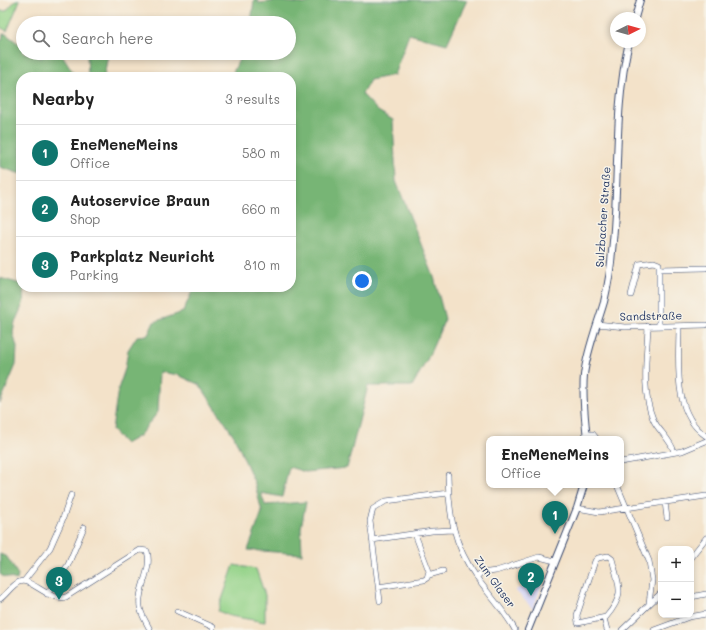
<!DOCTYPE html>
<html lang="en">
<head>
<meta charset="utf-8">
<style>
  body { margin:0; font-family:Mali,sans-serif; background:#f6f6f6; color:#222 }
  .controls { position:absolute; right:12px; bottom:12px; display:grid; overflow:hidden; border-radius:8px; box-shadow:0 2px 6px #0003 }
  .controls button { width:36px; height:36px; display:grid; place-items:center; padding:0; border:0; border-bottom:1px solid #e0e0e0; background:#fff; color:#222; font:20px sans-serif }
  .compass { position:absolute; left:610px; top:12px; width:36px; height:36px; border-radius:50%; background:#fff; box-shadow:0 2px 6px #0003; rotate:85deg }
  .you { position:absolute; left:362px; top:281px; width:14px; height:14px; margin:-10px; border:3px solid #fff; border-radius:50%; background:#1a73e8; box-shadow:0 0 0 6px #1a73e833 }
  .badge { display:grid; place-items:center; width:26px; height:26px; border-radius:50%; background:#0f766e; color:#fff; font-size:13px; font-weight:700 }
  .pin { position:absolute; translate:-50% -33px; filter:drop-shadow(0 1px 2px #0008) }
  .pin::after { content:''; position:absolute; top:21px; width:14px; height:12px; background:inherit; clip-path:polygon(0 0,100% 0,50% 100%) }
  .popup { position:absolute; left:486px; top:436px; width:138px; height:52px; box-sizing:border-box; display:grid; place-content:center; border-radius:8px; background:#fff; filter:drop-shadow(0 1px 3px #0005); font-size:13px; white-space:nowrap; color:#767676 }
  .popup b { font-size:15px; color:#222 }
  .popup::after { content:''; position:absolute; left:50%; top:100%; margin-left:-8px; border:8px solid transparent; border-top-color:#fff }
  .list { margin:0; padding:0; list-style:none }
  h2 { display:flex; justify-content:space-between; align-items:center; height:52px; margin:0; padding:0 16px; font-size:17px }
  h2 small { font-size:13px; font-weight:400; color:#767676 }
  .list li { display:grid; grid-template-columns:26px 1fr auto; gap:12px; align-items:center; box-sizing:border-box; height:56px; padding:0 16px; border-top:1px solid #e0e0e0 }
  .list b { display:block; font-size:15px; white-space:nowrap }
  .list p { margin:0; font-size:13px; white-space:nowrap; color:#767676 }
  .list em { font-size:13px; font-style:normal; color:#767676 }
  .icon { flex:none; width:22px; height:22px; fill:none; stroke:currentColor; stroke-width:2; stroke-linecap:round; stroke-linejoin:round }
  .map { position:relative; flex:none; width:706px; height:630px; overflow:hidden }
  .search { position:absolute; background:#fff; box-shadow:0 2px 6px #0003; left:16px; top:16px; width:280px; height:44px; display:flex; align-items:center; gap:10px; box-sizing:border-box; padding:0 14px; border-radius:22px; color:#767676; font-size:15px }
  .panel { position:absolute; background:#fff; box-shadow:0 2px 6px #0003; left:16px; top:72px; width:280px; height:220px; border-radius:16px }
  .map>svg:first-child { display:block }
  .built { fill:#d6d7f8 }
  .green { fill:#94d389; stroke:#588174 }
  .forest { fill:#77b575; stroke:#49726a }
  .lines { fill:none; stroke-linecap:round; stroke-linejoin:round }
  .minor-casing { stroke:#3b4a6e; stroke-width:6 }
  .major-casing { stroke:#3b4a6e; stroke-width:8 }
  .minor { stroke:#fff; stroke-width:5 }
  .major { stroke:#fff; stroke-width:6 }
  .labels { text-anchor:middle; stroke-width:3; stroke-linejoin:round; paint-order:stroke }
  .street-label { font-size:11px; fill:#1b2f5e; stroke:#f7f3e8 }
</style>
</head>
<body>
<div class="map">
<svg width="706" height="630" viewBox="0 0 706 630">
  <rect width="100%" height="100%" fill="#f7f3e8"/>
  <filter id="ink" filterUnits="userSpaceOnUse"><feTurbulence type="fractalNoise" baseFrequency=".025" numOctaves="2"/><feDisplacementMap in="SourceGraphic" scale="8" xChannelSelector="R" yChannelSelector="G"/><feConvolveMatrix kernelMatrix="1 2 1 2 8 2 1 2 1" color-interpolation-filters="sRGB"/></filter>
  <filter id="wash" filterUnits="userSpaceOnUse"><feTurbulence type="fractalNoise" baseFrequency=".012" numOctaves="4" result="noise"/><feDisplacementMap in="SourceGraphic" scale="16" xChannelSelector="R" yChannelSelector="G"/><feGaussianBlur stdDeviation="0.9" result="paint"/><feColorMatrix in="noise" values="0 0 0 0 0 0 0 0 0 0 0 0 0 0 0 0 0 1.4 0 .05"/><feComposite in="paint" operator="in"/></filter>
  <g filter="url(#wash)">
    <rect width="100%" height="100%" fill="#f3e2c9"/>
    <!-- built -->
    <path class="built" d="M544,579L533,609L515,590Z"/>
    <!-- green -->
    <path class="green" d="M16,0H20L7,31L0,27V11H6Z
      M234,565L256,569L265,595V622L230,616L218,611Z"/>
    <!-- forest -->
    <path class="forest" d="M254,0H258V3L278,1L304,4L317,0H467L447,44L409,34L394,75L370,80L362,94L378,111L393,120L396,181L434,277L445,319L427,360L412,386H368L347,468L305,472L289,467L282,497L261,493L265,505L306,502L301,528L302,554L248,550L262,512L255,484L234,436L200,385L178,375L160,372L158,412L139,436L125,444L112,430L118,389L125,369L128,350L137,336L148,335L154,322L183,312L194,287H291V77H231L242,53H289V23H251Z
      M3,34H6L23,47V53C31,53 35,57 42,58L43,53H61L76,77H21V174L0,167V41L2,40Z
      M87,53H116L108,54L104,77H88Z
      M0,278L21,284V287H24L23,304L15,322L13,333L17,347L16,365L0,403Z
      M0,554L7,557L18,575L17,580L2,576L0,574Z"/>
  </g>
  <g filter="url(#ink)">
    <g class="lines">
      <!-- minor casing -->
      <g class="minor-casing">
        <path id="minor" d="M659,269L706,268
          M631,295L639,264L654,262L659,264V326
          M597,324L625,327L706,325
          M648,326C647,356 641,390 653,419C658,431 671,439 674,452
          M679,326C679,362 672,413 706,436
          M586,434H593L597,439
          M621,462L682,451L706,441
          M448,475C449,515 453,544 477,578C489,595 505,611 515,630
          M617,485L649,561L652,580L649,603
          M665,502L667,518
          M577,508L599,512L706,496
          M372,540L432,531L453,530
          M608,556L612,559C619,586 626,594 606,617L578,623L577,615L595,561L598,558Z
          M691,557L706,538
          M429,575L443,571
          M476,577L481,573L496,571L539,557L555,561
          M24,581L50,548L62,521L71,495
          M378,587L424,580L427,578L429,571L415,534
          M47,594L68,565L84,527
          M691,597L706,594
          M0,599C6,595 12,585 19,582C31,577 49,602 66,597L140,550L147,551C153,570 137,588 140,607C141,615 147,623 150,630
          M380,601L370,521L373,509L386,501L448,493
          M177,611L213,627V630
          M604,618L607,630
          M622,630L661,593
          M654,630L689,617L706,614"/>
      </g>
      <!-- major casing -->
      <g class="major-casing">
        <path id="major" d="M635,18L640,0
          M587,439C585,418 582,396 584,375C587,350 597,326 604,302C608,285 611,268 612,251C620,181 613,111 629,42
          M528,630L577,508L584,485"/>
      </g>
      <!-- minor -->
      <use href="#minor" class="minor"/>
      <!-- major -->
      <use href="#major" class="major"/>
    </g>
  </g>
  <g class="labels">
    <!-- street labels -->
    <g class="street-label">
      <text transform="translate(603 217) rotate(-86)" y="4">Sulzbacher Straße</text>
      <text transform="translate(651 316) rotate(-1)" y="4">Sandstraße</text>
      <text transform="translate(495 582) rotate(54)" y="4">Zum Glaser</text>
    </g>
  </g>
</svg>
<div class="controls">
<button>+</button>
<button>−</button>
</div>
<svg class="compass" viewBox="-18 -18 36 36"><path d="M0-13l5 13h-10z" fill="#e53935"/><path d="M0 13l5-13h-10z" fill="#767676"/></svg>
<div class="you"></div>
<div class="pin badge" style="left:555px;top:534px">1</div>
<div class="popup"><b>EneMeneMeins</b>Office</div>
<div class="pin badge" style="left:531px;top:596px">2</div>
<div class="pin badge" style="left:59px;top:600px">3</div>
<div class="search"><svg class="icon" aria-label="search" viewBox="0 0 24 24"><circle cx="10" cy="10" r="6"/><path d="M15 15l6 6"/></svg>Search here</div>
<section class="panel">
<h2>Nearby<small>3 results</small></h2>
<ul class="list">
<li><span class="badge">1</span><div><b>EneMeneMeins</b><p>Office</p></div><em>580 m</em></li>
<li><span class="badge">2</span><div><b>Autoservice Braun</b><p>Shop</p></div><em>660 m</em></li>
<li><span class="badge">3</span><div><b>Parkplatz Neuricht</b><p>Parking</p></div><em>810 m</em></li>
</ul>
</section>
</div>
</body>
</html>
